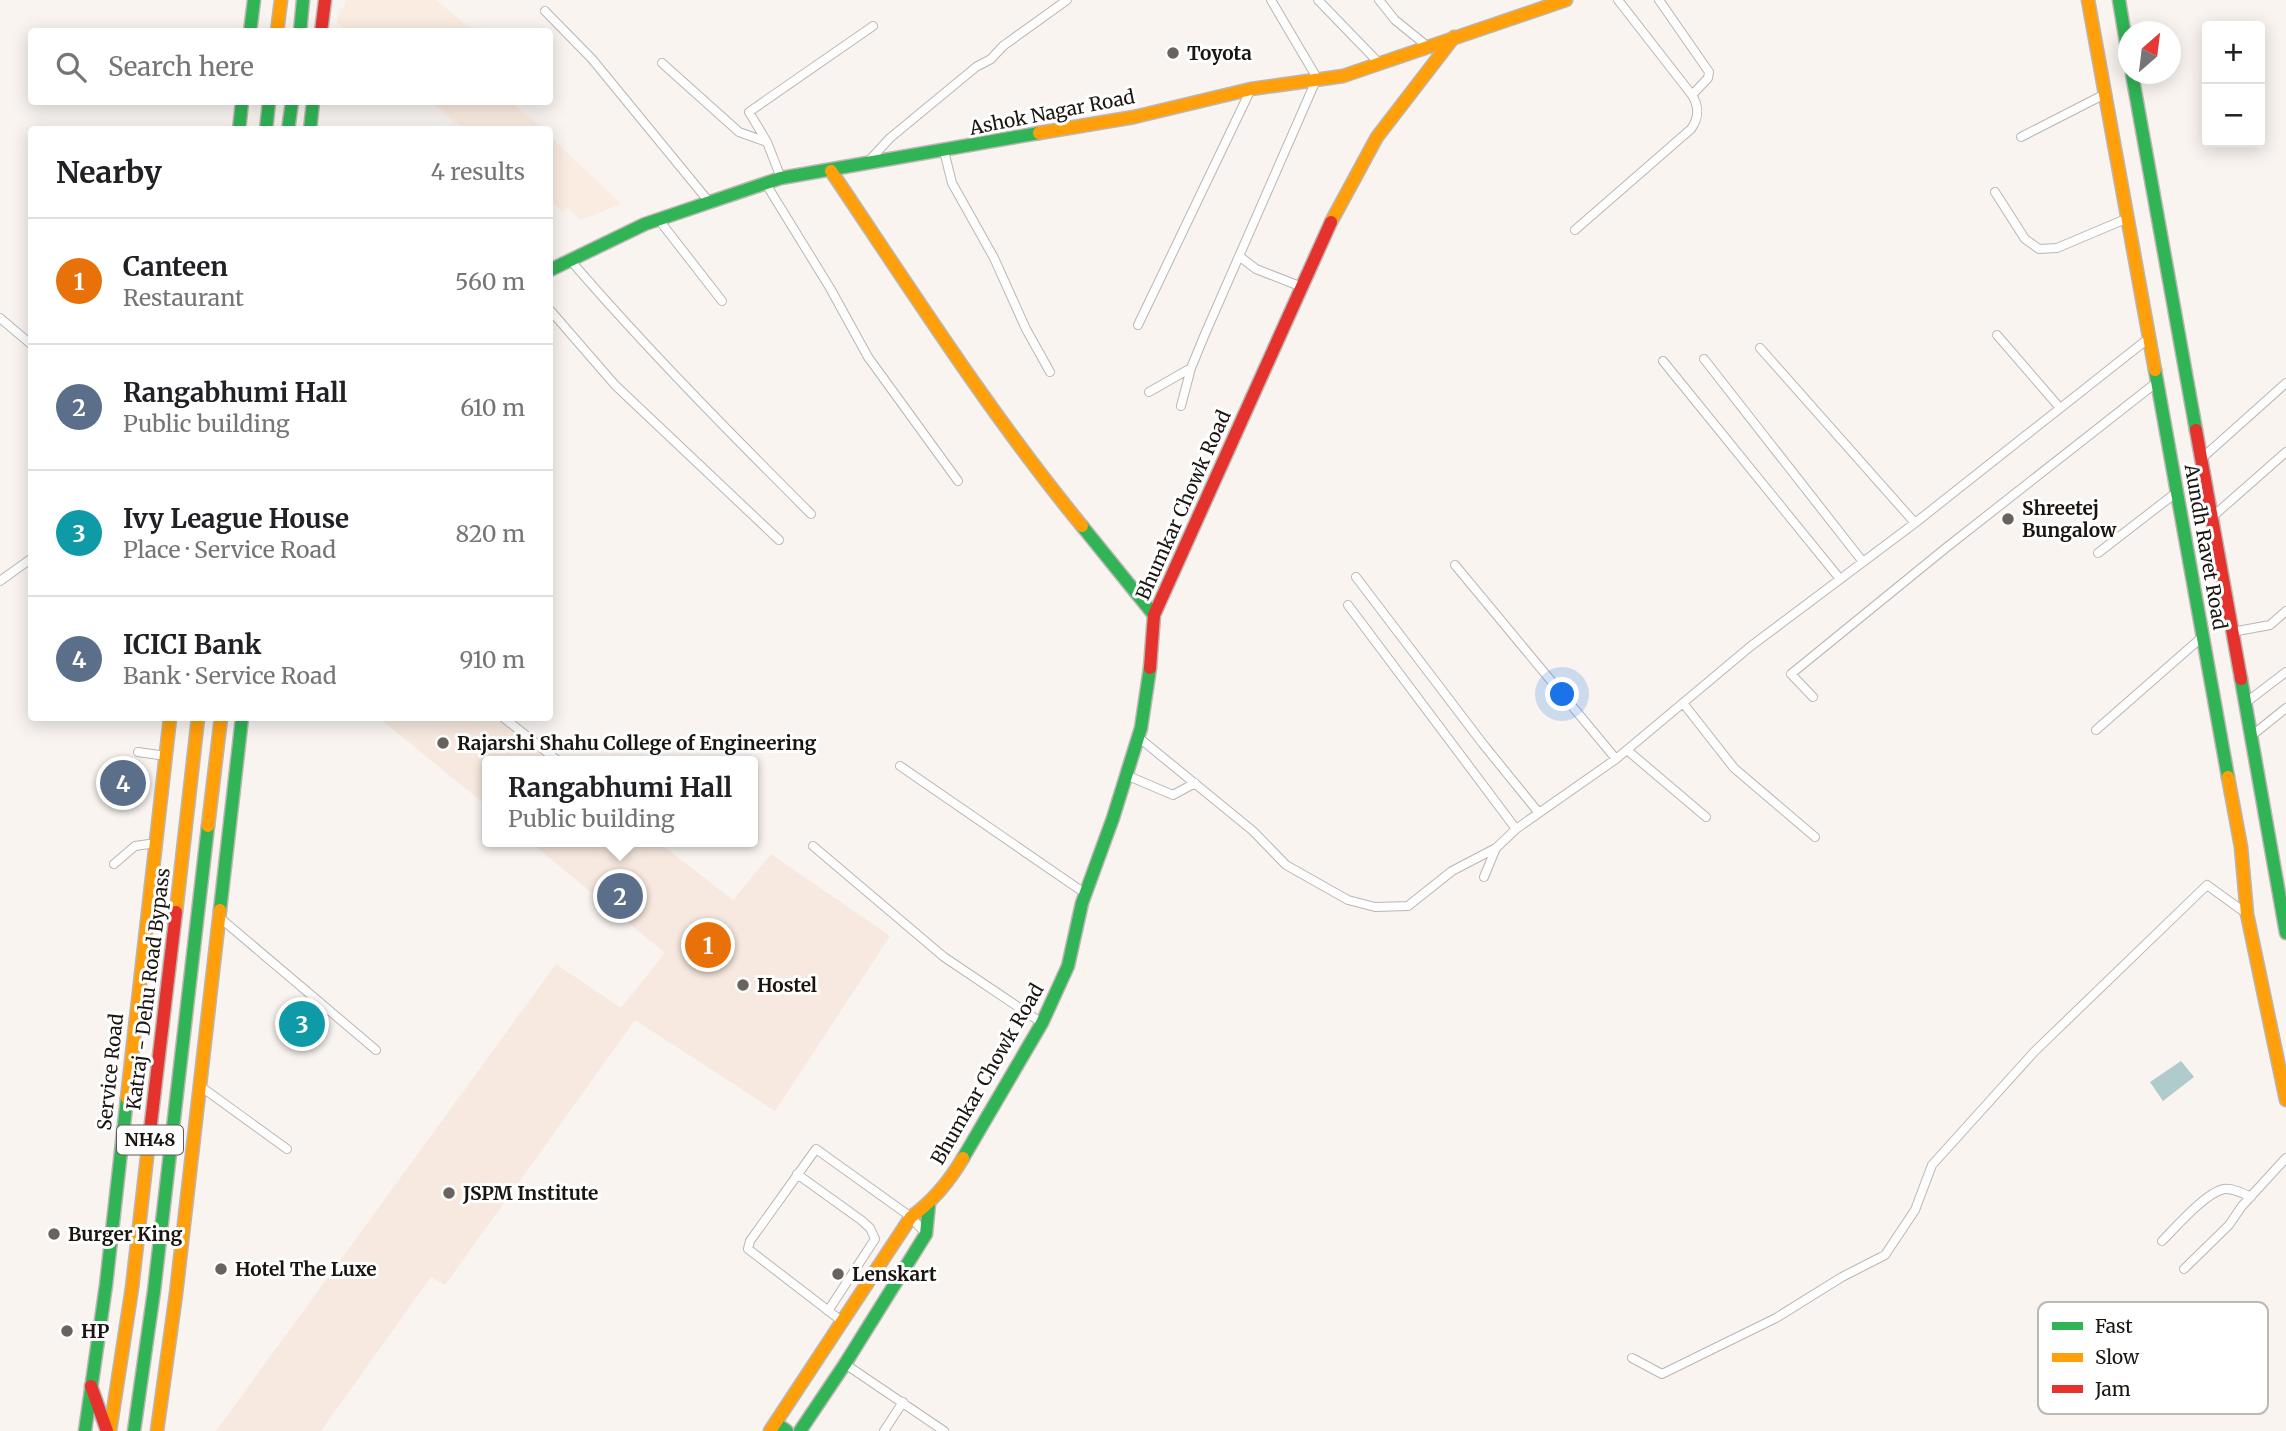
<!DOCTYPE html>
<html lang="en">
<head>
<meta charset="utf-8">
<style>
  body { margin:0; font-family:Merriweather,serif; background:#f2f2f2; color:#202124 }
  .controls { position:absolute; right:21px; top:21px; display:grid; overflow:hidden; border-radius:7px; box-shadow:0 4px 18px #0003 }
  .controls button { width:63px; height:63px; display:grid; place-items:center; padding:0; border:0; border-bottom:2px solid #e0e0e0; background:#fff; color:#202124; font:35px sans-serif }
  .compass { position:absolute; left:2118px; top:21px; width:63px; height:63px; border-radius:50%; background:#fff; box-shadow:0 4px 18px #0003; rotate:28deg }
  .you { position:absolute; left:1563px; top:695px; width:24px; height:24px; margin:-18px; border:5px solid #fff; border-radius:50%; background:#1a73e8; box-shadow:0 0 0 10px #1a73e833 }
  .badge { display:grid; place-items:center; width:46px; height:46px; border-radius:50%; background:#db2777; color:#fff; font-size:23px; font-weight:700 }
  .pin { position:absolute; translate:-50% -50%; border:4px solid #fff; box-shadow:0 2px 7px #0006 }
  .popup { position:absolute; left:482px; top:756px; width:276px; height:91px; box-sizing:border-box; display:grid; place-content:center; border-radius:7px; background:#fff; filter:drop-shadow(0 2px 5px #0005); font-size:23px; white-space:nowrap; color:#757577 }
  .popup b { font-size:26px; color:#202124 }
  .popup::after { content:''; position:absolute; left:50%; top:100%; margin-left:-14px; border:14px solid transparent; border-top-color:#fff }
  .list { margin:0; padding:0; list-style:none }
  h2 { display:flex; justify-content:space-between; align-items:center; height:91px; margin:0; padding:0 28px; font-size:30px }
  h2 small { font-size:23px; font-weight:400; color:#757577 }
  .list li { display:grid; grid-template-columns:46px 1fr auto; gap:21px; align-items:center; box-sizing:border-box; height:126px; padding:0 28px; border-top:2px solid #e0e0e0 }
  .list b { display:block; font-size:26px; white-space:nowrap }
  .list p { margin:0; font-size:23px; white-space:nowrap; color:#757577 }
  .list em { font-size:23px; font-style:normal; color:#757577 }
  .icon { flex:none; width:38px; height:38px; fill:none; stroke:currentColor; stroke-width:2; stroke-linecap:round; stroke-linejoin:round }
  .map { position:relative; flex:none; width:2286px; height:1431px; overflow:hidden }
  .search { position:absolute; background:#fff; box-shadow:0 4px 18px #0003; left:28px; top:28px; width:525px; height:77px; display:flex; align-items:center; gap:18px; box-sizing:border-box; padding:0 24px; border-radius:7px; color:#757577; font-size:26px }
  .panel { position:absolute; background:#fff; box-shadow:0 4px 18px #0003; left:28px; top:126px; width:525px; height:595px; border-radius:7px }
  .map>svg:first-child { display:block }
  .built { fill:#faece0 }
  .education { fill:#f7e9e0 }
  .water { fill:#afcbcb }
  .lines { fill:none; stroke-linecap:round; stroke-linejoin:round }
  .street-casing { stroke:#bbb6b2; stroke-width:10 }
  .fast-casing { stroke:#bbb6b2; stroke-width:15 }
  .slow-casing { stroke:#bbb6b2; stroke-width:15 }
  .jam-casing { stroke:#bbb6b2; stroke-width:15 }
  .street { stroke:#fefdfd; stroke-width:8 }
  .fast { stroke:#30b455; stroke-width:12 }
  .slow { stroke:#ff9f0a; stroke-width:12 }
  .jam { stroke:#e5322d; stroke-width:12 }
  .poi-dot { fill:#68635e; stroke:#fff; stroke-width:2.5 }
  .labels { text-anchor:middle; stroke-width:6; stroke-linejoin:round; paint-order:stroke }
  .shield { fill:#fff; stroke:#5f5b58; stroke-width:2 }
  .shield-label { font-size:18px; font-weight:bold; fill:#1a1510 }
  .poi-label { font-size:19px; font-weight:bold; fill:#1a1510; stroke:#fff; text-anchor:start }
  .street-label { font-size:19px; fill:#1a1510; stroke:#fff }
  .key { fill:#fff; stroke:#bab9b7; stroke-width:2 }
  .key-label { font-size:19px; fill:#1a1510 }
</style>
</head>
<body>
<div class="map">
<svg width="2286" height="1431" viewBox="0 0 2286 1431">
  <rect width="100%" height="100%" fill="#f9f4f0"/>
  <!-- built -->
  <path class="built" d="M346,0H436L474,31H348L337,22L340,8H344Z
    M431,102H511L542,129H464Z
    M550,136L559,145L621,204L581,220L568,208L562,211L550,201Z"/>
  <!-- education -->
  <path class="education" d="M379,718H498L554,761H487V806Z
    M530,842H658L733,900L771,854L890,936L775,1111L635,1020L445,1285L431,1277L321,1431H216L556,964L621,1008L665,953Z"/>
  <!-- water -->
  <path class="water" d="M2181,1061L2194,1077L2163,1101L2150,1082Z"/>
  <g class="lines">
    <!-- street casing -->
    <g class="street-casing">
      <path id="street" d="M1318,0L1379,63
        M1379,0L1395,20L1427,46
        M1659,0L1709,72L1708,78L1692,95
        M545,11L592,59L710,203
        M662,63L739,132L767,142L781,178
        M2021,137L2105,94
        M767,142L749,112L873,26
        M944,151L952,183L994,258L1026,329L1050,372
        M867,163L890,138L976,67L991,59L1003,46L1067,0
        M766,184L830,288L868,357L958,481
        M1995,192L2025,239L2039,249L2057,248L2128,218
        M659,220L722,301
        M1575,230L1691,129C1699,118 1699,106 1692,95L1618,0
        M1239,256L1256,269L1302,287
        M571,261C647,349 729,432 811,514
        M550,310L615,385L779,540
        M0,318L32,345
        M1138,325L1251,89
        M1997,335L2060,408
        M1760,348L1915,523
        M1704,359L1863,562
        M1663,361L1840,579
        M1149,392L1191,368
        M1181,406L1191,368L1205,334L1317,78L1271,0
        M2201,459L2286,383
        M2211,518L2286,452
        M2098,553L2177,492
        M1455,565L1616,759
        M1356,577L1483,744L1539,813
        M0,581L32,558
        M1348,605L1516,829
        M2232,632L2270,625L2286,611
        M1813,697L1791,674L1947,547L2157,382
        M1683,703L1734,768L1815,837
        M2244,704L2286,672
        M504,718L558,761
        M2096,730L2201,638
        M1138,737L1253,831L1286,865L1348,900L1375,907L1408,906L1452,871L1496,848
        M2250,737L2286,708
        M1627,750L1706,817
        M138,752L166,756
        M900,766L1086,894
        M1126,775L1173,795L1195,783
        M813,846L944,957L1042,1023
        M114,864L135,846L156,843
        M1484,877L1496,848L1516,829L1616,759L1751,646L1915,523L2149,338
        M219,917L376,1050
        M200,1086L287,1149
        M797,1174L861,1220L870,1228L875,1239L828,1311
        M2162,1241C2176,1227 2205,1193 2224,1189C2233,1188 2243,1193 2251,1197
        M2184,1269L2229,1225L2242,1206L2286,1158
        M843,1322L748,1249L750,1241L816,1149L911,1217L926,1234
        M1632,1358L1662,1374L1776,1318L1842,1277L1885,1255L1915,1210L1932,1165L2034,1052L2207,885L2247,914
        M845,1364L944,1431
        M884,1431L903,1402"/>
    </g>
    <!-- fast casing -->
    <g class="fast-casing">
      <path id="fast" d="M2119,0L2128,54
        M250,32L254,0
        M300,32L303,0
        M2132,74L2196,430
        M239,130L242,102
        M266,130L269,102
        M288,130L292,102
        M310,130L313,102
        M550,270L645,224L781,178L1039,133
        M2155,370L2228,777
        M1082,526L1154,615
        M2241,679L2286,933
        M220,910L242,718
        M963,1158L1042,1023L1068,966L1082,903L1113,818L1141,728L1150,668
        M776,1423L787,1431
        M85,1431L106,1285L127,1098
        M134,1431L154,1291L208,826
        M800,1431L845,1364L926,1234L929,1204"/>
    </g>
    <!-- slow casing -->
    <g class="slow-casing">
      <path id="slow" d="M2088,0L2155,370
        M277,32L281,0
        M1039,133L1134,117L1251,89L1343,76L1566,0
        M831,171C912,291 990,414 1082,526
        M1331,222L1377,137L1454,37
        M2228,777L2241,847L2247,914L2286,1100
        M208,826L221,718
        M176,912L198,718
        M127,1098L170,718
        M110,1431L132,1288L150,1131
        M157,1431L176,1294L220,910
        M770,1431L911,1217C933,1201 949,1182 963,1158"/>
    </g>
    <!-- jam casing -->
    <g class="jam-casing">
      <path id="jam" d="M321,32L325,0
        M2196,430L2241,679
        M1150,668L1154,615L1331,222
        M150,1131L176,912
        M91,1386L107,1431"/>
    </g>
    <!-- street -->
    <use href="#street" class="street"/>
    <!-- fast -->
    <use href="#fast" class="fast"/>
    <!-- slow -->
    <use href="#slow" class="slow"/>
    <!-- jam -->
    <use href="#jam" class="jam"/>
  </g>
  <!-- markers -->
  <g class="poi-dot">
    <circle cx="1173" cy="53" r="7"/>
    <circle cx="2008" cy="519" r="7"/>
    <circle cx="443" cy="743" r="7"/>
    <circle cx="743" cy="985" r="7"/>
    <circle cx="449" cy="1193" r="7"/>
    <circle cx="54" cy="1234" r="7"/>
    <circle cx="221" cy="1269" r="7"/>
    <circle cx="838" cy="1274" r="7"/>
    <circle cx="67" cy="1331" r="7"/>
  </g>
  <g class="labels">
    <!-- shield labels -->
    <rect class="shield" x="117" y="1125.5" width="66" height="29" rx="5"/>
    <g class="shield-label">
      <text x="150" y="1146">NH48</text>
    </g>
    <!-- poi labels -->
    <g class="poi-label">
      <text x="1187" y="60">Toyota</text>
      <text x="2022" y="515">Shreetej<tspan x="2022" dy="22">Bungalow</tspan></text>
      <text x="457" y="750">Rajarshi Shahu College of Engineering</text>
      <text x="757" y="992">Hostel</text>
      <text x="463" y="1200">JSPM Institute</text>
      <text x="68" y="1241">Burger King</text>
      <text x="235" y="1276">Hotel The Luxe</text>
      <text x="852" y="1281">Lenskart</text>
      <text x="81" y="1338">HP</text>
    </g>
    <!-- street labels -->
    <g class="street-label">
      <text transform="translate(1052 112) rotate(-11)" y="7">Ashok Nagar Road</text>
      <text transform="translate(1183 505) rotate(-66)" y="7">Bhumkar Chowk Road</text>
      <text transform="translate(2206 547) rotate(80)" y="7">Aundh Ravet Road</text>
      <text transform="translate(148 989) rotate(-83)" y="7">Katraj - Dehu Road Bypass</text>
      <text transform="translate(110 1072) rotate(-84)" y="7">Service Road</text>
      <text transform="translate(987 1074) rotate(-60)" y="7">Bhumkar Chowk Road</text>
    </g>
  </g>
  <!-- legend -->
  <rect x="2038" y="1302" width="230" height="112" rx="10" class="key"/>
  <rect x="2052" y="1322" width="31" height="8" fill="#30b455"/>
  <rect x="2052" y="1353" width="31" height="9" fill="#ff9f0a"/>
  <rect x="2052" y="1385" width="31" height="8" fill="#e5322d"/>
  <g class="key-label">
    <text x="2095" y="1333">Fast</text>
    <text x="2095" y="1364">Slow</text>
    <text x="2095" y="1396">Jam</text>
  </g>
</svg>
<div class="controls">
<button>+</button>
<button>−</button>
</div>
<svg class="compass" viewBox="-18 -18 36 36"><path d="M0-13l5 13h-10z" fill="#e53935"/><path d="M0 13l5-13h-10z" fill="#757577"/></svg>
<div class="you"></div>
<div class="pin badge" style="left:708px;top:945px;background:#e8710a">1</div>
<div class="pin badge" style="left:620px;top:896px;background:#5c6f8a">2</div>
<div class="popup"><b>Rangabhumi Hall</b>Public building</div>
<div class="pin badge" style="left:302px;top:1024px;background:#0f9aa8">3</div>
<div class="pin badge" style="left:123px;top:783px;background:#5c6f8a">4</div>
<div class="search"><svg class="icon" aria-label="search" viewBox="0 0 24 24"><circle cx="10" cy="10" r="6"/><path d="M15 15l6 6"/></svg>Search here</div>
<section class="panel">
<h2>Nearby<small>4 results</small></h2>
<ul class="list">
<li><span class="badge" style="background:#e8710a">1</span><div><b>Canteen</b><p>Restaurant</p></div><em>560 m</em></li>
<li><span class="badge" style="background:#5c6f8a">2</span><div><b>Rangabhumi Hall</b><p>Public building</p></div><em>610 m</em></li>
<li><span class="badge" style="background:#0f9aa8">3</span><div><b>Ivy League House</b><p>Place · Service Road</p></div><em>820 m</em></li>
<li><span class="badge" style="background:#5c6f8a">4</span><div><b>ICICI Bank</b><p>Bank · Service Road</p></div><em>910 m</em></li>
</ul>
</section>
</div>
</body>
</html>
